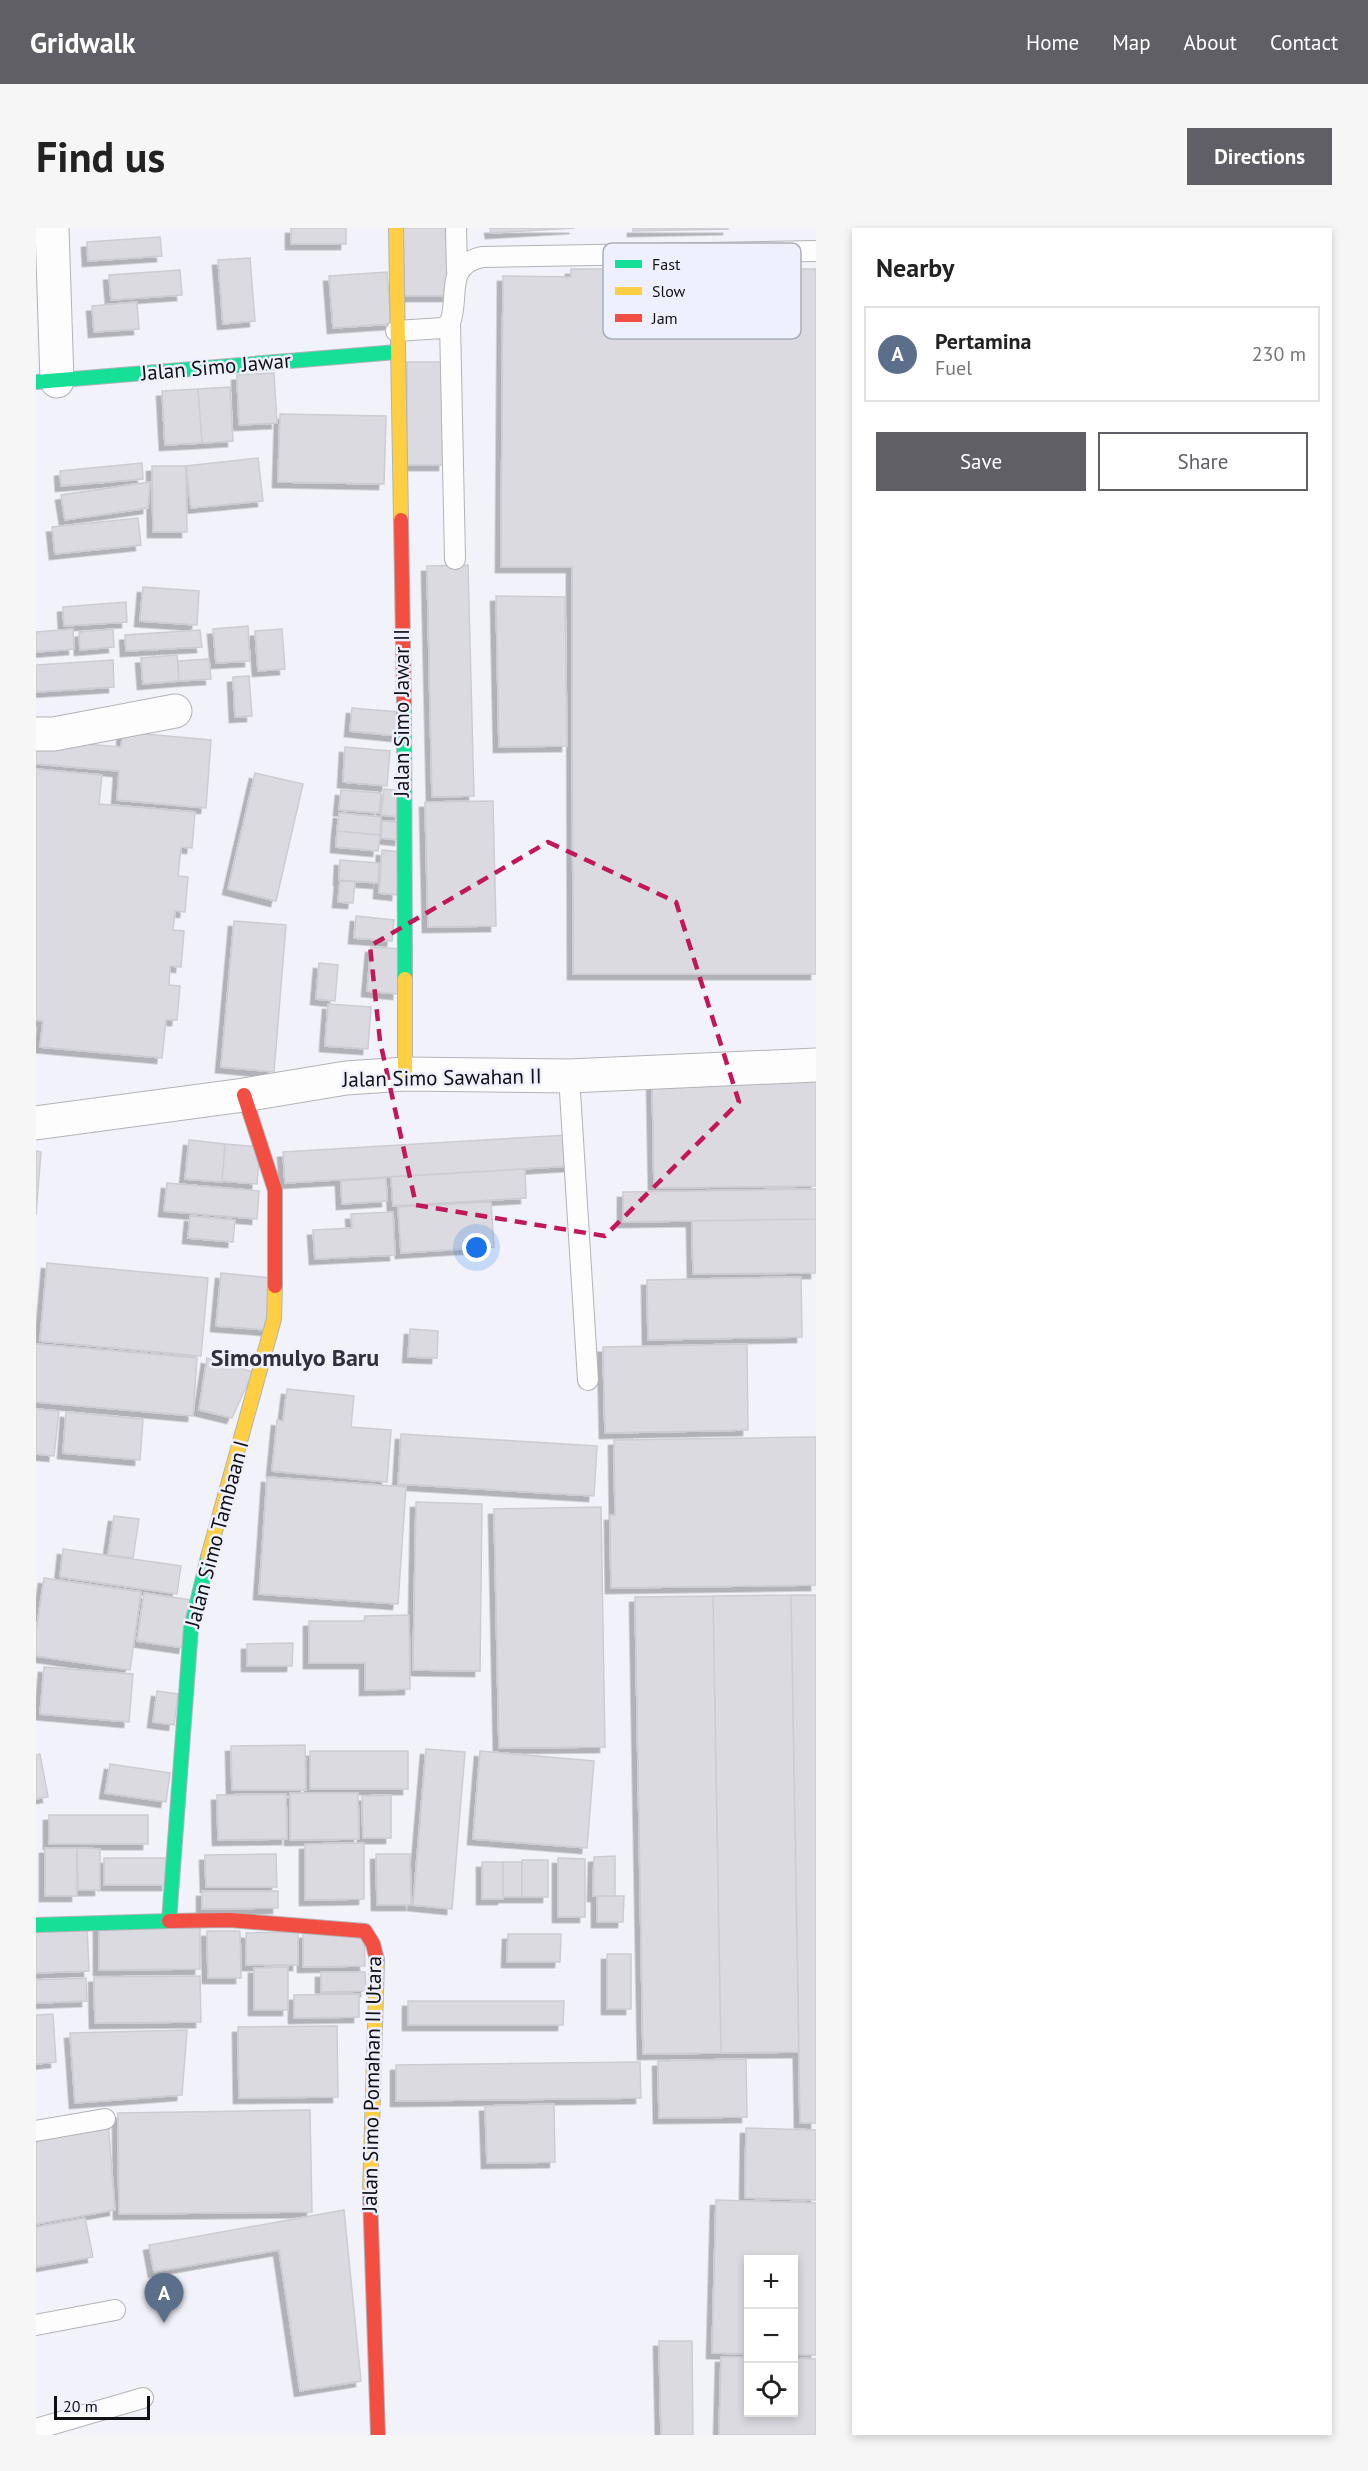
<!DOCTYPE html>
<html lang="en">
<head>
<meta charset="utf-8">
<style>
  body { margin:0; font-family:"PT Sans",sans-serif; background:#f6f6f6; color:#222 }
  .controls { position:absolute; right:18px; bottom:18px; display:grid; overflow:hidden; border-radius:0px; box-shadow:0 3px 9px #0003 }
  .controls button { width:54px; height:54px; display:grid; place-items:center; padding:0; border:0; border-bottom:2px solid #e0e0e0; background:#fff; color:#222; font:30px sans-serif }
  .scale { position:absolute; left:18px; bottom:15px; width:96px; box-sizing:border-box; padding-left:6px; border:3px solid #101015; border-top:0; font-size:16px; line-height:21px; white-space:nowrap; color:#101015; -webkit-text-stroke:4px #eff0fe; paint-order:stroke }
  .you { position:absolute; left:441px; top:1020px; width:21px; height:21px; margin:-15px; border:4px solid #fff; border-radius:50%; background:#1a73e8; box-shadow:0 0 0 9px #1a73e833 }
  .badge { display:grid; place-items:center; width:39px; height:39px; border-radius:50%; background:#5f5f65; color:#fff; font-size:20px; font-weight:700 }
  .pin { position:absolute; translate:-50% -50px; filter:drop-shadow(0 2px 3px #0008) }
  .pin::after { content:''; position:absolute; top:32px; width:21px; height:18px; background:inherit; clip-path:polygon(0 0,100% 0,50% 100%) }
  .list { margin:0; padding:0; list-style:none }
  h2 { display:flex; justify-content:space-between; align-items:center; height:78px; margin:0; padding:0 24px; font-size:26px }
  h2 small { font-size:20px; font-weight:400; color:#767676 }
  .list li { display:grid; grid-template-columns:39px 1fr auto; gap:18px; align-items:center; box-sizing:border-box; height:96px; margin:0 12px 12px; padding:0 12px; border:2px solid #e0e0e0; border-radius:0px }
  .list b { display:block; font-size:22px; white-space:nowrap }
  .list p { margin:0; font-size:20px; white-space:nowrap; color:#767676 }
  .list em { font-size:20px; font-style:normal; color:#767676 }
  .actions { display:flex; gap:12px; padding:18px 24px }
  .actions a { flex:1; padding:14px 0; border:2px solid #5f5f65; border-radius:0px; text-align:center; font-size:21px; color:#5f5f65 }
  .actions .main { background:#5f5f65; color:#fff }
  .icon { flex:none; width:33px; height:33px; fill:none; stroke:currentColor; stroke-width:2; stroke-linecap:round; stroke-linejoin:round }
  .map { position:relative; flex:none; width:780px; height:2207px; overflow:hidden; border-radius:0px }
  header { display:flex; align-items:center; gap:36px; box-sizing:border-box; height:84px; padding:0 30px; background:#5f5f65; color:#fff }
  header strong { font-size:28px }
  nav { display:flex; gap:33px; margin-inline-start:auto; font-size:21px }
  .intro { display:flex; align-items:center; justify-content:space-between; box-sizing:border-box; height:144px; padding:0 36px }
  h1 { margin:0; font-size:42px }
  .button { padding:15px 27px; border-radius:0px; background:#5f5f65; color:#fff; font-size:21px; font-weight:700 }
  main { display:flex; gap:36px; padding:0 36px }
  aside { flex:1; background:#fff; border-radius:0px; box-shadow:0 3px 9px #0003 }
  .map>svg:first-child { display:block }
  .building { fill:#dadae0; stroke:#ccccd2; stroke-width:1.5; filter:url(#shadow) }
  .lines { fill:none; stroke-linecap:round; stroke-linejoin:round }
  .lane-casing { stroke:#b2b3b8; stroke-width:22 }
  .street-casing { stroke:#b2b3b8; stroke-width:35 }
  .fast-casing { stroke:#b2b3b8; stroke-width:16 }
  .slow-casing { stroke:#b2b3b8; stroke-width:16 }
  .jam-casing { stroke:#b2b3b8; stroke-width:16 }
  .lane { stroke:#fdfdfe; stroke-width:20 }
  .street { stroke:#fdfdfe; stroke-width:33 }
  .fast { stroke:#16e098; stroke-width:14 }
  .slow { stroke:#ffcf43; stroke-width:14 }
  .jam { stroke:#f24e42; stroke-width:14 }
  .marked { fill:none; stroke:#c2185b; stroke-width:4.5; stroke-dasharray:12 8; stroke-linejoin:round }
  .labels { text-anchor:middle; stroke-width:5; stroke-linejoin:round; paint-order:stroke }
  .street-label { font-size:21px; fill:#101015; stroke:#eff0fe }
  .quarter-label { font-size:24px; font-weight:bold; fill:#30303b; stroke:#eff0fe }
  .key { fill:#eff0fe; stroke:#acadb8; stroke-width:1.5 }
  .key-label { font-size:16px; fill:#101015 }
</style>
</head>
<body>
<header>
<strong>Gridwalk</strong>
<nav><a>Home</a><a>Map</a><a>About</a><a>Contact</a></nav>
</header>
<div class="intro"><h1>Find us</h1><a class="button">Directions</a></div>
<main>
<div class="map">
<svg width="780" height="2207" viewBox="0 0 780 2207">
  <defs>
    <filter id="shadow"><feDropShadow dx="-5.5" dy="5.5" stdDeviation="0" flood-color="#0004"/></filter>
  </defs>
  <rect width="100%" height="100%" fill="#f2f3fa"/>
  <!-- building -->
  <path class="building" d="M255,0H310V16H255Z
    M367,0H411L412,68H368Z
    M454,0H539L455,5Z
    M597,0H692V1L597,3Z
    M124,9L126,28L52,33L51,14Z
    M214,30L219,93L187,96L182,32Z
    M535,41H780V746H537L536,339H465L467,48L535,49Z
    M144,42L146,67L75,72L73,47Z
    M351,44L355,96L297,100L293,48Z
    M101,74L103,101L58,104L56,78Z
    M371,134H409L408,237H371Z
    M238,145L241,195L203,197L201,147Z
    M194,159L197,213L166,215L162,161Z
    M162,161L166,215L129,217L126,163Z
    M244,186L350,188L348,256L242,254Z
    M222,230L227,273L155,280L150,238Z
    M106,235L107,251L25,258L24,243Z
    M116,238H150L151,304H117Z
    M114,254L112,280L29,292L25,267Z
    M102,290L105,317L19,326L16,299Z
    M432,337L438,568L396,569L391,338Z
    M107,359L163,363L161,397L104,393Z
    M460,368L529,369L531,518L463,519Z
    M90,374L91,394L28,398L27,379Z
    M212,398L214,433L180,435L177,401Z
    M37,401L38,421L0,424V404Z
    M77,401L78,419L44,422L43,404Z
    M246,401L249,441L222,443L219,403Z
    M164,402L166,419L90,423L89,407Z
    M141,427L143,453L107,456L105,430Z
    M173,431L175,451L143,453L142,433Z
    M77,432L78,459L0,464V437Z
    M213,448L216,488L199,489L197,449Z
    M316,480L363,484L361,508L314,503Z
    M87,504L175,512L170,580L81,572L83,543L0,536V512L85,519Z
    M309,519L354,523L351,558L307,554Z
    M0,541L66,547L63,576L159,584L156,620L145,619L142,648L152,649L149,684L139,683L137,702L148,703L145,739L134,738L133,757L144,758L141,792H130L126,830L4,819L7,793L0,792Z
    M219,545L267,556L240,673L192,661Z
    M348,561L367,563L364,589L345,587Z
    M305,562L345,565L343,585L303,582Z
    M457,573L460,698L392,699L389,574Z
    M303,585L345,589L344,607L301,603Z
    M346,593L366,594L364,612L345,610Z
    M301,603L344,607L342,623L300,619Z
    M346,622L365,624L361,667L343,665Z
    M304,632L343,635L342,655L303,652Z
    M304,653L319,654L317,675L302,674Z
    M320,688L358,692L356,713L318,710Z
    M198,693L250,697L238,844L185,839Z
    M335,719L365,721L362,766L331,763Z
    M283,735L302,737L299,773L280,771Z
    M292,776L335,779L332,821L289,818Z
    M780,843V958L618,960L616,846Z
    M532,907L534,938L249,955L247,924Z
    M153,912L189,916L186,954L149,951Z
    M189,916L224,919L221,956L186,953Z
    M0,923L5,924L0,987Z
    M489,941L490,970L357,978L355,949Z
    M350,950L351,973L306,976L305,953Z
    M131,955L223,963L221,991L128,983Z
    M780,961V991L587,994V964Z
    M455,974L458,1019L365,1025L362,979Z
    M357,984L359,1027L279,1031L277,1002L316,1000L315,986Z
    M154,988L199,992L197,1014L152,1010Z
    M780,991V1045L657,1046L656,993Z
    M11,1035L172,1050L165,1128L4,1113Z
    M185,1045L237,1050L232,1102L180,1098Z
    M765,1049L766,1109L612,1112L611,1052Z
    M374,1101L402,1103L401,1130L372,1129Z
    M0,1116L161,1130L157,1188L0,1174Z
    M711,1116L712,1202L569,1205L567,1119Z
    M171,1130L217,1144L196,1190L163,1182Z
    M251,1161L318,1168L315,1199L355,1202L351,1254L236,1243L241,1192L247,1193Z
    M0,1181L23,1183L18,1228L0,1226Z
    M30,1184L107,1191L104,1232L27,1225Z
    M365,1206L561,1218L558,1268L362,1256Z
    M780,1209V1357L575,1360L574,1287H579L578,1212Z
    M231,1249L370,1259L362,1376L223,1366Z
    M380,1274L446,1276L444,1443L377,1442Z
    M565,1279L569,1519L463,1520L458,1281Z
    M78,1288L103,1291L97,1330L72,1327Z
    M27,1321L145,1338L141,1366L24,1349Z
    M8,1350L105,1364L94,1442L0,1428V1405Z
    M108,1365L155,1372L148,1420L101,1413Z
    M755,1367H780V1895H764Z
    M755,1367L763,1824L685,1825L677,1368Z
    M677,1368L685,1825L607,1826L599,1369Z
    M373,1387L374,1461L329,1462V1435H273V1393H328L329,1388Z
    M257,1415L256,1438H211V1416Z
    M8,1439L97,1446L93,1494L4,1486Z
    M121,1463L142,1466L138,1497L117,1494Z
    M269,1517L270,1562H196L195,1518Z
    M390,1521L429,1524L416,1681L377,1677Z
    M274,1523H372V1561H274Z
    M444,1523L558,1533L551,1620L437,1611Z
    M4,1526L12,1569L0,1571V1527Z
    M74,1536L134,1545L130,1574L69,1565Z
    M254,1565H322L323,1611L254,1612Z
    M250,1566L251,1611L182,1612L181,1567Z
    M355,1567V1610H327L326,1568Z
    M13,1587H112V1616H13Z
    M328,1615V1671L269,1672V1616Z
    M9,1620H41V1668H9Z
    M41,1620L64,1621V1662H42Z
    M240,1626L241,1659H170L169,1627Z
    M340,1626H374L375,1677H341Z
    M579,1628V1668H557L558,1629Z
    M68,1630H131V1657H68Z
    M522,1630L549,1631V1689H522Z
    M486,1632H512V1669H486Z
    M446,1634H467V1671H446Z
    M467,1634H486V1669H467Z
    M166,1663H242V1680L166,1681Z
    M561,1668H588L587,1694H561Z
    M164,1695V1741L63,1742V1696Z
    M51,1698L53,1743L0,1745V1700Z
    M171,1703H204L205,1750H172Z
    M262,1704V1737H210V1705Z
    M267,1705H328L329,1738L267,1739Z
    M472,1706H525L524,1734H471Z
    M571,1726H595V1781H571Z
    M252,1739V1782H218V1740Z
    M285,1744H329L330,1763L285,1764Z
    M164,1748L165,1794L59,1795L58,1749Z
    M50,1750L51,1773L0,1775V1752Z
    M323,1766V1789L258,1790V1767Z
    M372,1773H528L527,1797H372Z
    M17,1786L20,1834L0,1836V1787Z
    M301,1798L302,1869L203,1870L202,1799Z
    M151,1802L146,1867L39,1875L34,1805Z
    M710,1831L711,1889L623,1890L622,1833Z
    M604,1834L605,1870L360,1873V1837Z
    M518,1876L519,1934L451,1935L449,1878Z
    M274,1882L276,1984L83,1986L82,1885Z
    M72,1894L79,1982L0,1996V1906Z
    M710,1900L780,1902V1972L709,1970Z
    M680,1972L780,1975V2127H758V2032H712V2126L676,2125Z
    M308,1982L325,2153L264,2163L243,2022L118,2044L113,2017Z
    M49,1990L57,2029L0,2039V1999Z
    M623,2113H656L657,2207H625Z
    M685,2129H712V2184H758V2130L780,2131V2207H683Z"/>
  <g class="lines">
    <!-- lane casing -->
    <g class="lane-casing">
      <path id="lane" d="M420,0L421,43
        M414,95L419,331
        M360,103L407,100L414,95C424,66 408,38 446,29L780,23
        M533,848L552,1152
        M0,1903L69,1891
        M0,2097L79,2082
        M0,2201L107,2170"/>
    </g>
    <!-- street casing -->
    <g class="street-casing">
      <path id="street" d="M16,0L21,153
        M0,506H18L139,483
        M0,895L208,867L310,850L369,846L533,848L780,837"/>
    </g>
    <!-- fast casing -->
    <g class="fast-casing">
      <path id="fast" d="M0,154L361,124
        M368,475L369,751
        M0,1697L133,1693L155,1400L172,1329"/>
    </g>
    <!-- slow casing -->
    <g class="slow-casing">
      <path id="slow" d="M360,0L365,292
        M369,751V846
        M172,1329L238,1091L239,1058
        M334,1965L341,1732"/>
    </g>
    <!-- jam casing -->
    <g class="jam-casing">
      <path id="jam" d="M365,292L368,475
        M208,867L239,962V1058
        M133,1693L194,1692L329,1703L337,1716L341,1732
        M334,1965L342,2207"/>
    </g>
    <!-- lane -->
    <use href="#lane" class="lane"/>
    <!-- street -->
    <use href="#street" class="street"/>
    <!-- fast -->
    <use href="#fast" class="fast"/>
    <!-- slow -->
    <use href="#slow" class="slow"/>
    <!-- jam -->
    <use href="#jam" class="jam"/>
  </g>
  <!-- marked area -->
  <path class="marked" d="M512,614L640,674L703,874L569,1008L380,977L344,813L334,718Z"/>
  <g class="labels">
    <!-- street labels -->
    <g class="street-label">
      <text transform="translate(180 139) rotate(-5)" y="7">Jalan Simo Jawar</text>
      <text transform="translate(366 485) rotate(-90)" y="7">Jalan Simo Jawar II</text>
      <text transform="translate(406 850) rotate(-1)" y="7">Jalan Simo Sawahan II</text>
      <text transform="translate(181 1306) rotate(-75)" y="7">Jalan Simo Tambaan I</text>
      <text transform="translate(336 1856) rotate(-89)" y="7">Jalan Simo Pomahan II Utara</text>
    </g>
    <!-- quarter labels -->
    <g class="quarter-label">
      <text x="259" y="1138">Simomulyo Baru</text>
    </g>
  </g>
  <!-- legend -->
  <rect x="567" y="15" width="198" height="96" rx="9" class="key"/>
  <rect x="579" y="32" width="27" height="8" fill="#16e098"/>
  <rect x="579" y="59" width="27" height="8" fill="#ffcf43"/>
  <rect x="579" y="86" width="27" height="8" fill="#f24e42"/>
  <g class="key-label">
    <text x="616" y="42">Fast</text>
    <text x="616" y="69">Slow</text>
    <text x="616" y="96">Jam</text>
  </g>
</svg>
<div class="controls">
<button>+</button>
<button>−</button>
<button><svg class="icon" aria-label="locate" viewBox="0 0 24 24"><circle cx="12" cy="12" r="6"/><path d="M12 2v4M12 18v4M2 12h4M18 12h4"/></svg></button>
</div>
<div class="scale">20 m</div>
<div class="you"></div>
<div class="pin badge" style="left:128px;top:2095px;background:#5c6f8a">A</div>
</div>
<aside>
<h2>Nearby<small></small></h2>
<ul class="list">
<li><span class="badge" style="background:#5c6f8a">A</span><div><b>Pertamina</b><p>Fuel</p></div><em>230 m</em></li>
</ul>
<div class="actions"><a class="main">Save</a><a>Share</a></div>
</aside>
</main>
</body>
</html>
